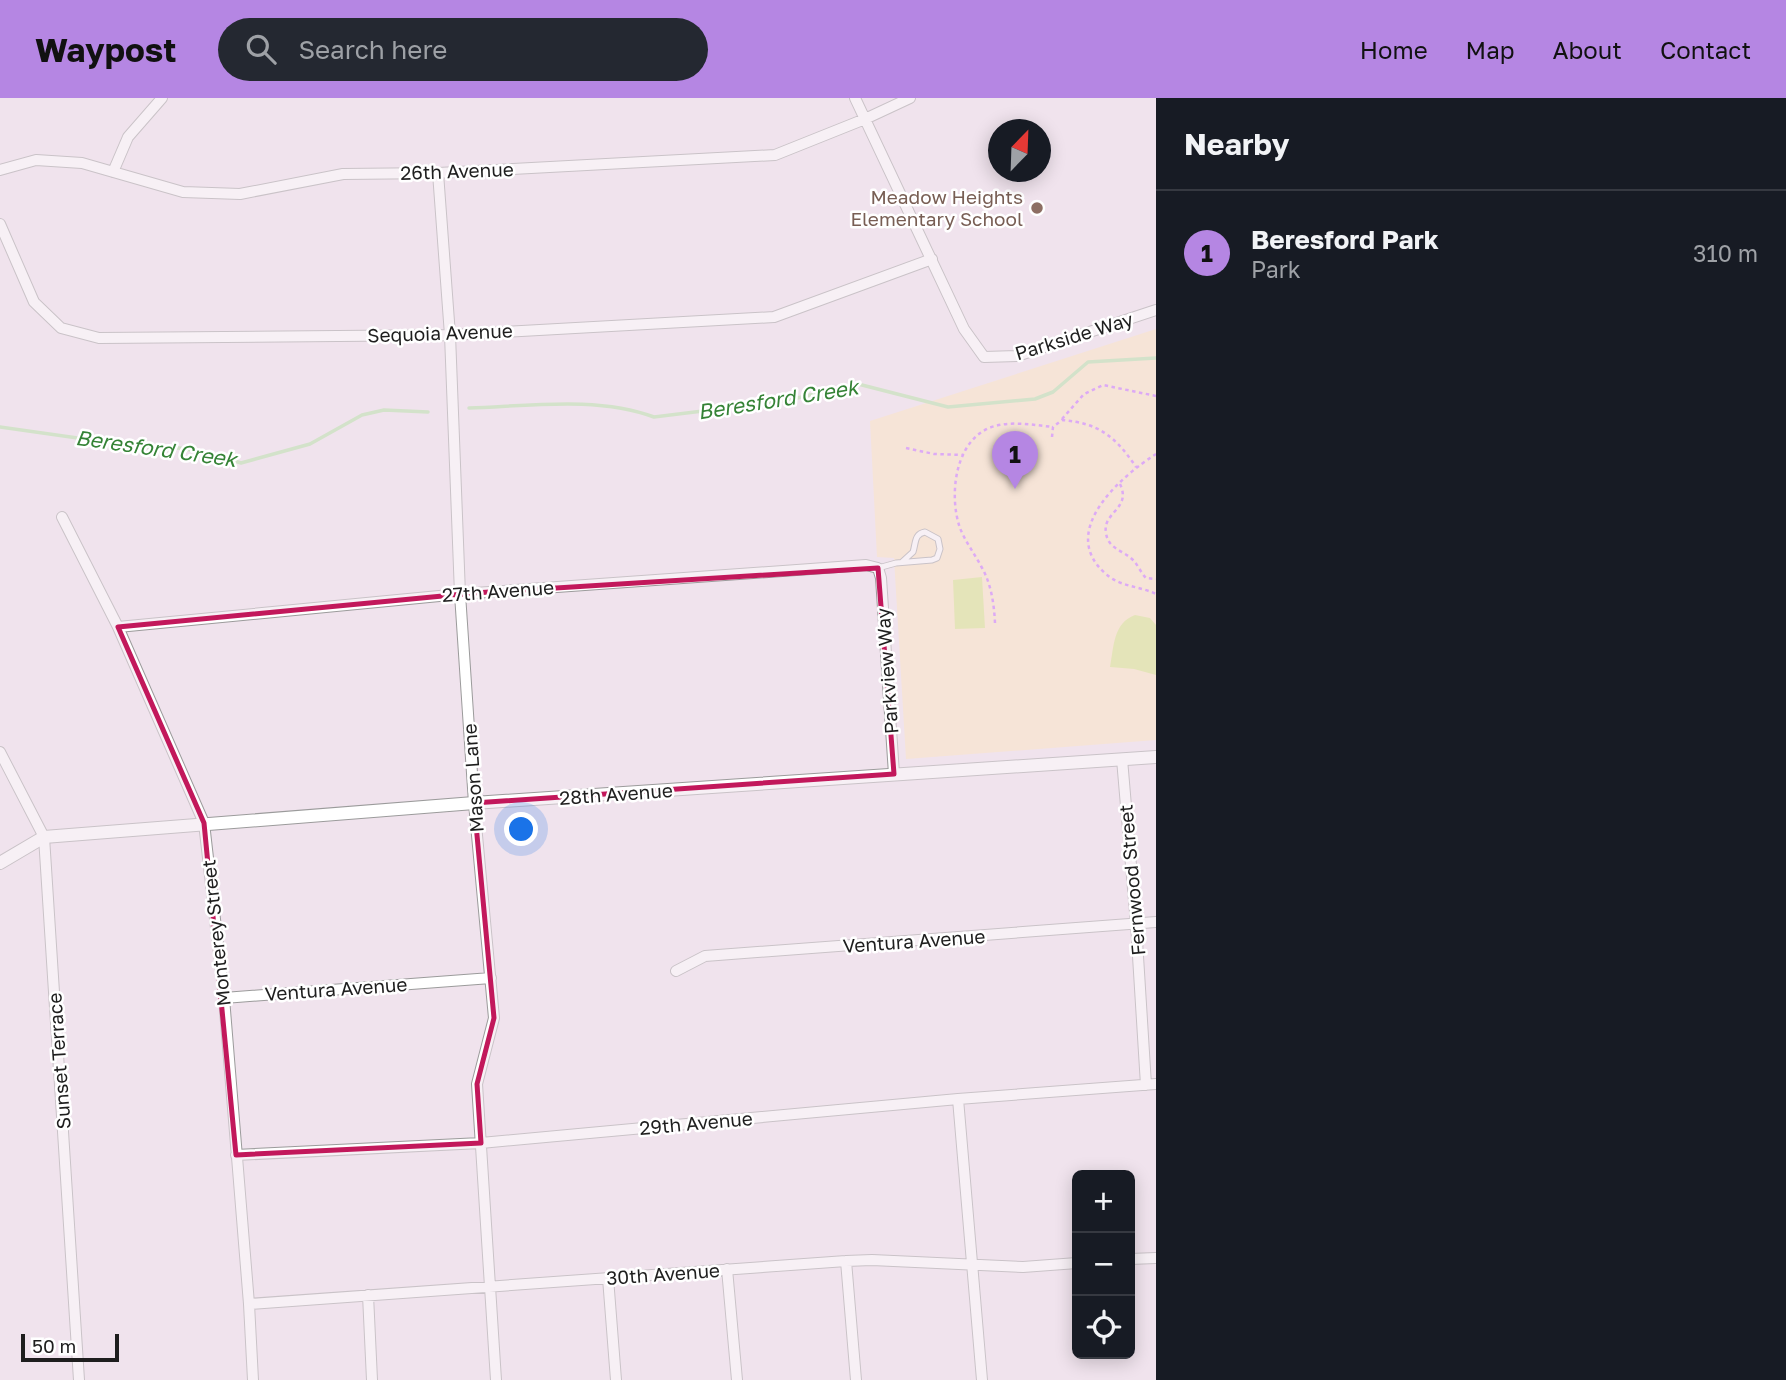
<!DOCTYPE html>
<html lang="en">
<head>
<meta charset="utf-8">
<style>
  body { margin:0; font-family:"Golos Text",sans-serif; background:#242831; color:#f1f3f6 }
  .controls { position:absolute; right:21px; bottom:21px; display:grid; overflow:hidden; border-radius:10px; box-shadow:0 4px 18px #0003 }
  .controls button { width:63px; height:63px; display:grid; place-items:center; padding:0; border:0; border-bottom:2px solid #363941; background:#171b24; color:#f1f3f6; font:35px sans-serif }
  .compass { position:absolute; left:988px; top:21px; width:63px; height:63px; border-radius:50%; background:#171b24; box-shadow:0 4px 18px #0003; rotate:23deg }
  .scale { position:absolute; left:21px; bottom:18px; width:98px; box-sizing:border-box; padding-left:7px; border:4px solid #1e1e1e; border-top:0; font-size:19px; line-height:24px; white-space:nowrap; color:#1e1e1e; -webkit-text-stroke:5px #fff; paint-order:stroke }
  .you { position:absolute; left:522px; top:732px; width:24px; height:24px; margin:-18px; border:5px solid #fff; border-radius:50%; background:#1a73e8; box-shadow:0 0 0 10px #1a73e833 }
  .badge { display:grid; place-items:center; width:46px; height:46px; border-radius:50%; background:#b586e3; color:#111; font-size:23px; font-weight:700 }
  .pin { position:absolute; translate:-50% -58px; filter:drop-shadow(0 2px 4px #0008) }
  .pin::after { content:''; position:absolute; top:37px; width:24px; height:21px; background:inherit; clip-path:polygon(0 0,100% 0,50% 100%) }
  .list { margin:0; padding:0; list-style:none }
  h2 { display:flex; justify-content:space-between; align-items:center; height:91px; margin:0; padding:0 28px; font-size:30px }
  h2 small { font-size:23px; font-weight:400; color:#9ea1a6 }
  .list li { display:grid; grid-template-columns:46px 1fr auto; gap:21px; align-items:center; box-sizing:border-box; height:126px; padding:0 28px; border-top:2px solid #363941 }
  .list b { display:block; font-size:26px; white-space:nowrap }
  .list p { margin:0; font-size:23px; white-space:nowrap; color:#9ea1a6 }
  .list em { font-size:23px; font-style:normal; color:#9ea1a6 }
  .icon { flex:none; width:38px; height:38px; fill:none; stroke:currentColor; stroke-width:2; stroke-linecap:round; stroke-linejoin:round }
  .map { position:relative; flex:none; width:1156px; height:1282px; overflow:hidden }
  header { display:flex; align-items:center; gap:42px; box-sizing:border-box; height:98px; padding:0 35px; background:#b586e3; color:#111 }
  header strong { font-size:33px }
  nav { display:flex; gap:38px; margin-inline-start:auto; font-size:24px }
  .search { width:490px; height:63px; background:#242831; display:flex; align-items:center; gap:18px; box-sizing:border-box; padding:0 24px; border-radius:38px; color:#9ea1a6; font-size:26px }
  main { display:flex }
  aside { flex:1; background:#171b24 }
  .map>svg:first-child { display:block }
  .park { fill:#fde4bd }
  .pitch { fill:#d6e47b }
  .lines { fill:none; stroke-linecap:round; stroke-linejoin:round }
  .stream { stroke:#b0e0a0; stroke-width:3.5 }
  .service-casing { stroke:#9b9b9b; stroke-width:7 }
  .minor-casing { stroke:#9b9b9b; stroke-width:12 }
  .tertiary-casing { stroke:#9b9b9b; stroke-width:14 }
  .path { stroke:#c565ff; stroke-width:2.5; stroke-dasharray:3.5 3.5; stroke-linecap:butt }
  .service { stroke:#fff; stroke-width:5 }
  .minor { stroke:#fff; stroke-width:10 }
  .tertiary { stroke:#fff; stroke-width:12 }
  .marked { fill:none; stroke:#c2185b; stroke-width:5; stroke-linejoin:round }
  .education-dot { fill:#8d6e63; stroke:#fff; stroke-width:2.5 }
  .labels { text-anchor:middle; stroke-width:5; stroke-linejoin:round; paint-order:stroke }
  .street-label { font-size:19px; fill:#1e1e1e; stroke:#fff }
  .education-label { font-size:19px; fill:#785e54; stroke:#fff; text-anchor:end }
  .water-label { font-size:21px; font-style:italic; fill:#358336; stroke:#fff }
</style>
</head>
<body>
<header>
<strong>Waypost</strong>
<div class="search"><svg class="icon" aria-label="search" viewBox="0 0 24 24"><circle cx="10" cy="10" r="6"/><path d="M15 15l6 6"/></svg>Search here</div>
<nav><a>Home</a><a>Map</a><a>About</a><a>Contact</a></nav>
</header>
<main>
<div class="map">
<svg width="1156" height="1282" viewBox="0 0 1156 1282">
  <rect width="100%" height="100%" fill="#f0e3ed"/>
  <!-- park -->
  <path class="park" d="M1156,231V642L906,661L894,460L877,459L870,323Z"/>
  <!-- pitch -->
  <path class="pitch" d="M982,479L985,530L955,531L953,482Z
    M1135,517L1150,520L1156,527V577L1134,571L1110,569C1114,549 1113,525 1135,517Z"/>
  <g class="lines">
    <!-- stream -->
    <path class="stream" d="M469,310C529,308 598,298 654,319L784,303L858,286L948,309L1035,301L1053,294L1088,264L1156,260
      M0,329L141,349L179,350L209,355L241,365L310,346L362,317L384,312L428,314"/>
    <!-- service casing -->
    <g class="service-casing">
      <path id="service" d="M878,470L896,465L932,462L937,460L940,451L938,441L925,434C914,436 916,445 913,454L902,464"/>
    </g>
    <!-- minor casing -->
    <g class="minor-casing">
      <path id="minor" d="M855,0L964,231L984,259L1017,258L1156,212
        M0,72L36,62L82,65L183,94L240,96L343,76L438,75L775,57L865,21L910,0
        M113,74L128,39L162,0
        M438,75L450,237L460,496L474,705L494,920L477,986L496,1282
        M0,126L34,204L61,230L99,240L450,237L774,219L932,161
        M62,419L118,529L204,725L224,900L249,1206L253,1282
        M118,529L460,496L866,467L878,470L881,480L894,676
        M0,654L44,739L79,1282
        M1122,661L1136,826L1146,987
        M676,873L705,858L1156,824
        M224,900L491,880
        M958,1001L982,1282
        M236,1057L481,1045L958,1001L1156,986
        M1130,1161L1156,1160
        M846,1163L856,1282
        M727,1171L737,1282
        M608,1180L616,1282
        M368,1197L372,1282
        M249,1206L846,1163L872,1162L1023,1169L1077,1165"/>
    </g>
    <!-- tertiary casing -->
    <g class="tertiary-casing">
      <path id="tertiary" d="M0,765L44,739L474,705L1156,659"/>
    </g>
    <!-- path -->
    <path class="path" d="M1062,321L1084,296L1103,287L1156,298
      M1052,339L1053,329L1062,322C1099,325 1116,339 1136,369
      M906,350L934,356L964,357
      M1156,356C1120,379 1057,434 1106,476C1120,489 1140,488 1156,496
      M1120,386C1132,411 1102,414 1106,435C1108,451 1123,452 1133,462C1138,467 1141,475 1146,480L1156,481
      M995,525C994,505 991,485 981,468C974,455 965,443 960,430C949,399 954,345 989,330C1009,322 1033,327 1053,329"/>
    <!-- service -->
    <use href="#service" class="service"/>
    <!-- minor -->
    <use href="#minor" class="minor"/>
    <!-- tertiary -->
    <use href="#tertiary" class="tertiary"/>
  </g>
  <!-- marked area -->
  <path d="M0 0H1156V1282H0ZM878,470L894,676L474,705L494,920L477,986L481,1045L236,1057L204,725L118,529L474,495Z" fill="#f0e3ed" fill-opacity=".55" fill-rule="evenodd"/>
  <path class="marked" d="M878,470L894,676L474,705L494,920L477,986L481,1045L236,1057L204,725L118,529L474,495Z"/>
  <!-- markers -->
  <circle class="education-dot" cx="1037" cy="110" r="7"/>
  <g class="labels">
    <!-- street labels -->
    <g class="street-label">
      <text transform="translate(457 73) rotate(-2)" y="7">26th Avenue</text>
      <text transform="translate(440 235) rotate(-2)" y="7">Sequoia Avenue</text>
      <text transform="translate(1074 238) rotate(-17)" y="7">Parkside Way</text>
      <text transform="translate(498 493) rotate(-4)" y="7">27th Avenue</text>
      <text transform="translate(887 573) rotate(-94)" y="7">Parkview Way</text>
      <text transform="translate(473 680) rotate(-94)" y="7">Mason Lane</text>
      <text transform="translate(616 696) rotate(-4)" y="7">28th Avenue</text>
      <text transform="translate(1132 782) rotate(-95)" y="7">Fernwood Street</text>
      <text transform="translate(216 835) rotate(-96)" y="7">Monterey Street</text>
      <text transform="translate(914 843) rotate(-4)" y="7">Ventura Avenue</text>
      <text transform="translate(336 891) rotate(-4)" y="7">Ventura Avenue</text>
      <text transform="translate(59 963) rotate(-94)" y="7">Sunset Terrace</text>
      <text transform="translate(696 1025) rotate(-5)" y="7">29th Avenue</text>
      <text transform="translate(663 1176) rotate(-4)" y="7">30th Avenue</text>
    </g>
    <!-- education labels -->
    <g class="education-label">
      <text x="1023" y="106">Meadow Heights<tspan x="1023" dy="22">Elementary School</tspan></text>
    </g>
    <!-- water labels -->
    <g class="water-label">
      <text transform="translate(778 302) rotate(-9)" y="7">Beresford Creek</text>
      <text transform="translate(156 351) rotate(8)" y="7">Beresford Creek</text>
    </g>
  </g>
</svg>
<div class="controls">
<button>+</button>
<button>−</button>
<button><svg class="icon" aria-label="locate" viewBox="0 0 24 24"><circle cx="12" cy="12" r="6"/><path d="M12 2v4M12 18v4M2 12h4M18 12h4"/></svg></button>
</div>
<svg class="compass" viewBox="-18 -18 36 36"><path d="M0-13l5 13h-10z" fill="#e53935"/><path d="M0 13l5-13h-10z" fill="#9ea1a6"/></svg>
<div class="scale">50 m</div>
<div class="you"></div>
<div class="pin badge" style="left:1015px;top:391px">1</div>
</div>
<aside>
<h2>Nearby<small></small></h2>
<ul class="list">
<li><span class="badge">1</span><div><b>Beresford Park</b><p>Park</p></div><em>310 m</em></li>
</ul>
</aside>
</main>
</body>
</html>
